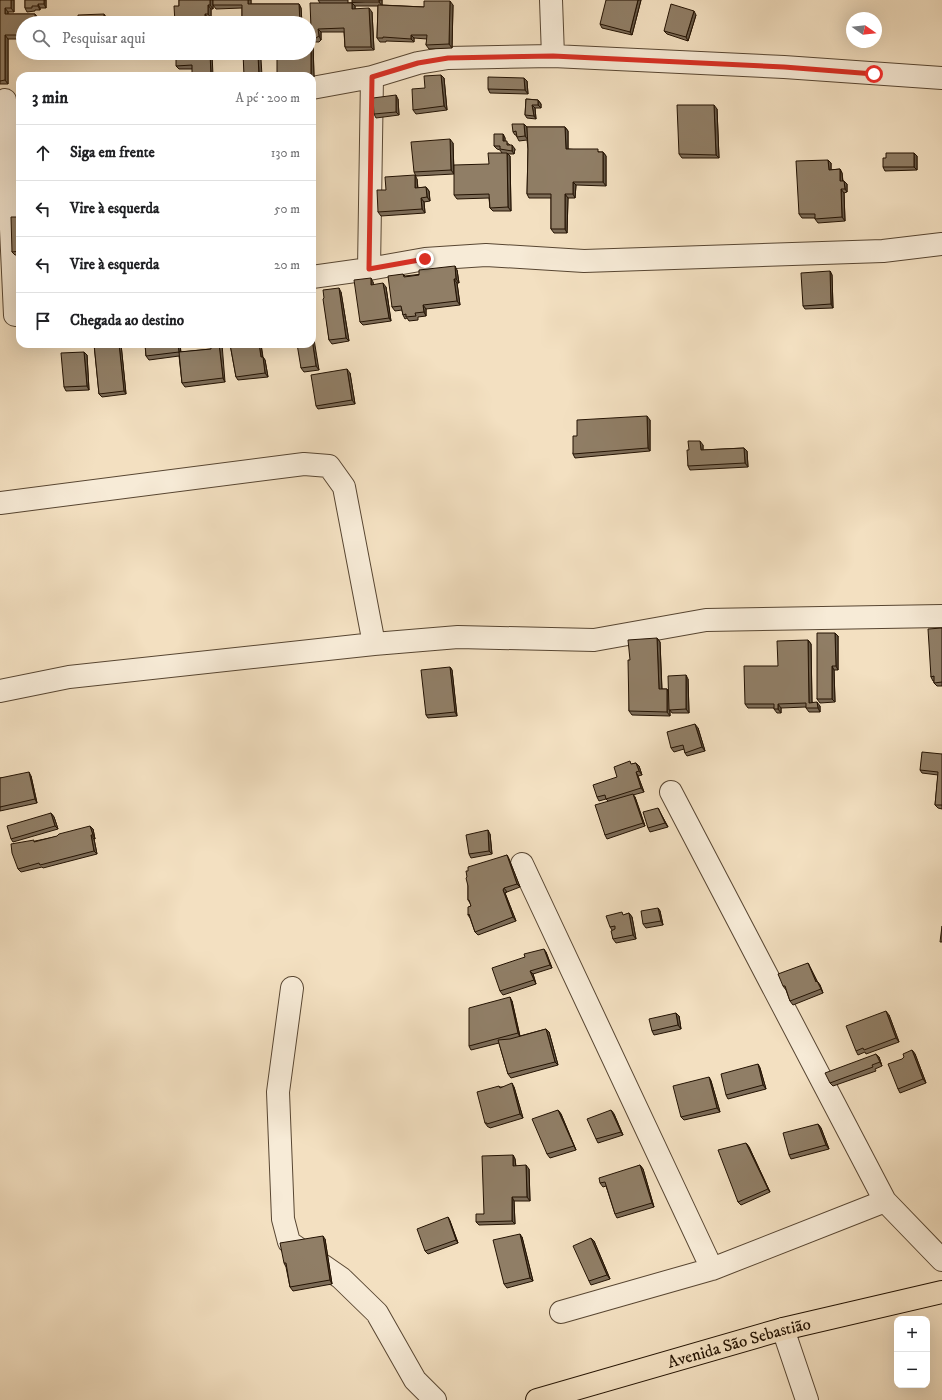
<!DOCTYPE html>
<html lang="pt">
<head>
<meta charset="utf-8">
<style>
  body { margin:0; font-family:"IM FELL DW Pica",serif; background:#f6f6f6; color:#202124 }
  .controls { position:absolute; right:12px; bottom:12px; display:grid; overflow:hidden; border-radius:8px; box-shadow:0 4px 16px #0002 }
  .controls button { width:36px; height:36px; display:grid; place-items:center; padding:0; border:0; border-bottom:1px solid #e0e0e0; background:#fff; color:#202124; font:20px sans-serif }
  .compass { position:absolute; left:846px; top:12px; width:36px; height:36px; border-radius:50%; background:#fff; box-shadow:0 4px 16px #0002; rotate:104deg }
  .stop { position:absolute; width:12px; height:12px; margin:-9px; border:3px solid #d93025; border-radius:50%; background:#fff }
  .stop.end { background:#d93025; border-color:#fff; box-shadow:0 1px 4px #0008 }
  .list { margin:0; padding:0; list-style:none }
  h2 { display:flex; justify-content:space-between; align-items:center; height:52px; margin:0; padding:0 16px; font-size:17px }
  h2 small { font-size:13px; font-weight:400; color:#757577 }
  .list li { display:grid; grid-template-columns:26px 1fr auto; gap:12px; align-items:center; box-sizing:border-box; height:56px; padding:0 16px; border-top:1px solid #e0e0e0 }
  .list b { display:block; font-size:15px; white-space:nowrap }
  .list em { font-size:13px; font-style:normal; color:#757577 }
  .icon { flex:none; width:22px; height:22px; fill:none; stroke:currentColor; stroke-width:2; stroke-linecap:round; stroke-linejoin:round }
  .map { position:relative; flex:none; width:942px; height:1400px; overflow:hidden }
  .search { position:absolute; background:#fff; box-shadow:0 4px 16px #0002; left:16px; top:16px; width:300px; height:44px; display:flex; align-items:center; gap:10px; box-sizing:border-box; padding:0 14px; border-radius:22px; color:#757577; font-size:15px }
  .panel { position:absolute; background:#fff; box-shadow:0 4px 16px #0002; left:16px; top:72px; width:300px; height:276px; border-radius:12px }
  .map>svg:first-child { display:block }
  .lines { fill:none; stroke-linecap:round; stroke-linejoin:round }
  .minor-casing { stroke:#584632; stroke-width:24 }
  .major-casing { stroke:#241303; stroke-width:24 }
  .minor { stroke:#f7ebd7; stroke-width:22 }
  .major { stroke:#f3e0c1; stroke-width:22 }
  .wall { fill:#7c6c58; stroke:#241303 }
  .shaded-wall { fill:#655847; stroke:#241303 }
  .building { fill:#907e66; stroke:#241303 }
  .route { stroke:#d93025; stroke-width:5 }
  .labels { text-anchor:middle; stroke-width:3; stroke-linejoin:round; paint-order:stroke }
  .street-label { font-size:17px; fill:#241303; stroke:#f7ebd7 }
</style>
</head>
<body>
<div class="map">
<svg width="942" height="1400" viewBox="0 0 942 1400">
  <rect width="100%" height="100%" fill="#f3e0c1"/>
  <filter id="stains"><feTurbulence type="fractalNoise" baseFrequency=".005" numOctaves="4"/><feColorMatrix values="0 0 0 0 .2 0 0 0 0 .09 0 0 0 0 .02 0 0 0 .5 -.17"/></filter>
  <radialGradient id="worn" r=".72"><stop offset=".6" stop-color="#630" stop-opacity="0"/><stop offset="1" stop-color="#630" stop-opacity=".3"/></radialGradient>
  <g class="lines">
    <!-- minor casing -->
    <g class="minor-casing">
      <path id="minor" d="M551,0L553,56
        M312,88L372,77L418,63L448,58L553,56L784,67L942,78
        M5,100L15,315
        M369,269L372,77
        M312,277L369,269L425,259L486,255L584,261L883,251L942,244
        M0,503L304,464L329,466L344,487L374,644
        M0,691L69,677L374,644L458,637L594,640L706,620L942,616
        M671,792L885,1201L942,1260
        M522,864L712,1269
        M292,988L278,1092L283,1219L289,1242L341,1278L377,1313L415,1380L435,1400
        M561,1312L712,1269L885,1201
        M783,1329L807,1400"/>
    </g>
    <!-- major casing -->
    <g class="major-casing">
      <g id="major">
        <path id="s1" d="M537,1400L783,1329L942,1292"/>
      </g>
    </g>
    <!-- minor -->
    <use href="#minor" class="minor"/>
    <!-- major -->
    <use href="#major" class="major"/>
  </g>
  <!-- wall -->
  <path class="wall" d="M0,0H14V12H8V14H35L38,18L23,23V39H8V84H0Z
    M25,0H46V8H40V10H35V11L27,12L25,8Z
    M179,0H213V9H211V18H208V23H175L179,6Z
    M213,0H251V4H299L301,8L302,23H242V8L216,9L213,5Z
    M318,0H348V3L382,0V5L424,7L453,5L452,48L429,49L426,45L427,39L414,38V42L386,41V42H380L377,38L378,6H355V9L372,12L374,50L347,51L345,47L344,32H321V40L319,42H313L314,77H312V76H278L277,74L311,28L320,3Z
    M641,0L632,35L602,28L600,24Z
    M696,15L688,41L667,34L664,31Z
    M212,53L192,69H179L176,66Z
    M441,75L444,78L447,110L416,114L413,110L425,88Z
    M527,81L528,94L490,93L488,89Z
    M398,99L399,115L376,118L374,114Z
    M526,99L538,100L541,104V108H535L536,119L527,118L525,115Z
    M717,109L719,158H682L679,154Z
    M527,127H565L568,131V149L600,152H603L606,156V186L576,185L575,198H568L567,233H554L551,229V198H529L527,194L528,149L527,140L519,141L516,135H515L513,132Z
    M503,134L505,138V141L515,149L514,154H508L510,156L511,211H493L490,208L489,198L457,199L454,195L489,164L502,153L500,150L497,149L494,146Z
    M453,143L454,174L416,176L414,172Z
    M917,156V170L885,171L883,167Z
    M828,160L831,163V170L840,169L842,173L843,181H844L847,184V192L844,193L845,221L818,223L815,219V218H802L799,214Z
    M417,179L418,188L426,187L429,191L430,201L424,202L425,213L381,216L378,212L386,190Z
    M20,217V255H15L12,252Z
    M457,270L459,283H457L460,305L426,309V316L418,317V320L409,321L407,318L405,319L403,315L402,310L395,311L392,307L403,274L405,276Z
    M830,271L832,275L833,308L805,309L803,306Z
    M373,282V285L386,287L391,321L363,325L360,322Z
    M341,292L349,341L332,344L329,340L324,298Z
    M60,344H82V346L63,347Z
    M94,344H121L126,394L102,397L99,394Z
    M145,344H180L181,352L211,349L225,382L185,387L182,383L179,356L149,360L146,356Z
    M230,344H261L263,357L265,360L268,377L238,380L236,377Z
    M312,344L319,370L304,372L301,368Z
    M84,352L87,355L89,390L66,391L64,387Z
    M350,373L355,404L318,409L316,406Z
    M650,420V451L575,458L573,454L577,436Z
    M703,445V450L744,448L747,451L748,467L690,470L688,466L689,450Z
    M942,628V686H937L934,683V681H933L931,677Z
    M838,636V670H834L835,702L820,703L817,699Z
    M657,638L660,642L662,689H667L669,692L688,679L689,713H672L670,710V716L632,715L629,711L630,660Z
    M808,640L811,644L812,702L820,706V712H809L806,708V707L781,708V713H777L774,709V708H748L745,704L778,666Z
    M450,667L452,670L457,716L428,718L426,715Z
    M698,728L705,751L687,756L685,753L684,749L674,752L671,748Z
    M942,754V809L938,808L935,805L938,775L922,773L920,770Z
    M636,763L639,766L642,775L638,776L644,792L633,795L635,797L645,826L607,839L605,835L608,801L606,799L599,801L597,797L632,764Z
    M31,776L37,803L0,811V778Z
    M658,808L660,812L668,827L650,832L648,828Z
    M51,813L54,817L58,829L13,842L11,839Z
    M93,829L95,839H94L97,854L43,868L42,867L21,872L18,869L35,841Z
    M490,834L492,854L471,858L469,854Z
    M507,855L509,859L520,887L507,892L505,893L516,921L478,935L475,932L470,918L468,915L471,906L470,903L468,900V871Z
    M658,908L660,911L663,925L646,928L643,924Z
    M629,913L632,917L636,939L616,943L613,939L612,930L610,927L624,915Z
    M546,952L552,968L533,974L536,984L503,995L500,991L525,957Z
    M808,963L817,981L820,985L823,993L793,1005L790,1001L786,990L783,986Z
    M512,1001L520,1036L546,1029L549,1032L558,1065L511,1078L508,1074L499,1043L471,1050L469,1046Z
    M676,1013L679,1016L681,1029L654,1035L652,1031Z
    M889,1015L899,1042L866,1054L865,1052L858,1055L856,1051Z
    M912,1050L915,1054L926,1083L900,1093L898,1089L902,1059Z
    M876,1054L879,1057L882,1066L875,1069L876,1071L833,1086L830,1083Z
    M758,1064L760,1068L766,1089L728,1099L726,1095Z
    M709,1077L711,1081L720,1112L684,1120L681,1117Z
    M499,1086L500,1087H514L523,1118L490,1128L489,1127H488L485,1123Z
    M558,1110L561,1114L576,1150L550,1158L547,1154Z
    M611,1110L614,1114L623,1135L598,1143L596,1139Z
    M818,1124L821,1128L829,1149L791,1159L789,1155Z
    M746,1143L749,1147L770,1192L741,1205L738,1202Z
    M513,1155L515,1159L516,1166L529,1169L530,1201H514L515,1224L479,1225L476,1222L484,1214Z
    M640,1165L643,1169L654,1207L617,1218L615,1214L606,1186L603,1187L600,1183Z
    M448,1217L450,1221L458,1243L428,1254L425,1251Z
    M522,1237L533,1281L507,1288L504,1284Z
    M325,1239L332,1284L293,1291L290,1287L286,1267L284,1263Z
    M594,1241L610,1279L591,1285L589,1281Z"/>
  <!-- shaded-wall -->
  <path class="shaded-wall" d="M11,0H14V12L11,8Z
    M44,0H46V8L44,4Z
    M210,0H213V9L210,5Z
    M248,0H251V8L248,4Z
    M379,0H382V6L379,2Z
    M638,0H641L632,35L630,32Z
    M450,1L453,5L452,48L449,44Z
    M352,3L355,6V13L352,9Z
    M38,4L40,8V10L38,6Z
    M299,4L301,8L302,23H300Z
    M208,5L211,9V18L208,14Z
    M5,8L8,12L7,18L5,14Z
    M369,8L372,12L374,50L371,47Z
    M694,11L696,15L688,41L686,37Z
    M35,14L38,18V23H35Z
    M104,14L107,18V23H104Z
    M205,14L208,18V23H205Z
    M318,29L321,32V40L319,36Z
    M5,35L8,39V84L5,80Z
    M411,35L414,38V42L411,39Z
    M311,38L313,42L314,77L311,74Z
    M210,53H212L213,76H211Z
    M258,55L261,59L262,76H259Z
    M441,75L444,78L447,110L444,106Z
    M524,78L527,81L528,94L525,90Z
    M396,95L398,99L399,115L396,112Z
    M538,100L541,104V108L538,105Z
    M532,105L535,108L536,119L534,116Z
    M714,105L717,109L719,158L716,155Z
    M524,124L527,127L528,140L525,136Z
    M565,127L568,131V152L566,149Z
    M503,134L505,138V145L503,141Z
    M450,139L453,143L454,174L451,170Z
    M312,140L313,142V173L312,171Z
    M512,145L515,149L514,154L512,151Z
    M603,152L606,156V186L603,182Z
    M507,153L510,156L511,211L508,207Z
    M914,153L917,156V170L914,167Z
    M828,160L831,163V173L829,170Z
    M840,169L842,173L843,185L840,181Z
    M415,175L417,179L418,192L415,188Z
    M844,181L847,184V192L845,189Z
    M573,182L576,185L575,198L573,194Z
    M426,187L429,191L430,201L427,197Z
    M841,189L844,193L845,221L842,217Z
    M565,194L568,198L567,233L565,229Z
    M421,198L424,202L425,213L422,209Z
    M455,266L457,270L459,283L456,279Z
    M830,271L832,275L833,308L831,304Z
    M371,278L373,282L374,289L371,285Z
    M454,279L457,283L460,305L457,301Z
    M383,283L386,287L391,321L389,318Z
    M339,288L341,292L349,341L346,338Z
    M423,305L426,309V316L424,312Z
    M312,327L319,370L316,366L312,339Z
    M119,344H121L126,394L124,391Z
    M178,344H180L181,356L179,352Z
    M219,344H222L225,382L223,378Z
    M259,344H261L263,361L261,357Z
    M84,352L87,355L89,390L87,386Z
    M263,357L265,360L268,377L265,373Z
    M347,369L350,373L355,404L352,400Z
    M647,416L650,420V451L648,448Z
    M700,441L703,445V454L701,450Z
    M744,448L747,451L748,467L745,463Z
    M835,633L838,636V670L836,666Z
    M657,638L660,642L662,693L659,689Z
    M808,640L811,644L812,706L809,703Z
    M832,666L834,670L835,702L832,699Z
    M450,667L452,670L457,716L455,712Z
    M686,675L688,679L689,713L686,709Z
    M667,689L669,693L670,716L667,712Z
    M817,702L820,706V712L818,708Z
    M778,704L781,708V713L778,709Z
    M695,724L698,728L705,751L702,747Z
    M636,763L639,766L642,775L639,771Z
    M29,772L31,776L37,803L35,799Z
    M636,772L638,776L644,792L641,788Z
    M633,794L635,797L645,826L643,823Z
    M658,808L660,812L668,827L665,823Z
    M51,813L54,817L58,829L55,826Z
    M90,826L93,829L95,839L93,835Z
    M488,830L490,834L492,854L489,851Z
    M91,835L94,839L97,854L94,851Z
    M507,855L509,859L520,887L517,884Z
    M504,888L507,892L505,893L516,921L513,917L503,890Z
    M658,908L660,911L663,925L661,921Z
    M629,913L632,917L636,939L633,935Z
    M544,949L546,952L552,968L550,965Z
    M808,963L819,985L816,982Z
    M530,971L533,974L536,984L534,980Z
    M817,981L820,985L823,993Z
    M510,997L512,1001L520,1037L518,1033Z
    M886,1011L889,1015L899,1042L896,1038Z
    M676,1013L679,1016L681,1029L678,1025Z
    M546,1029L549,1032L558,1065L555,1062Z
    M912,1050L915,1054L926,1083L923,1079Z
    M876,1054L879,1057L882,1066Z
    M758,1064L760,1068L766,1089L763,1085Z
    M709,1077L711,1081L720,1112L717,1108Z
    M512,1083L514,1087L523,1118L520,1114Z
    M558,1110L561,1114L576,1150L574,1146Z
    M611,1110L614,1114L623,1135L621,1132Z
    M818,1124L821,1128L829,1149L826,1145Z
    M746,1143L749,1147L770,1192L768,1189Z
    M513,1155L515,1159L516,1170L513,1166Z
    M526,1165L529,1169L530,1201L527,1197Z
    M640,1165L643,1169L654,1207L652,1203Z
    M512,1197L514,1201L515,1224L512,1221Z
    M448,1217L450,1221L458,1243L456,1240Z
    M520,1234L522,1237L533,1281L530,1278Z
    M323,1236L325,1239L332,1284L330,1280Z
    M591,1238L594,1241L610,1279L607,1275Z"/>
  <!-- building -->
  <path class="building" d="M0,0H11V8H5V14H35V23H23V35H5V80L0,81Z
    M25,0H44V4H38V6H32V8H25Z
    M179,0H210V5H208V14H205V23H175L174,6H179Z
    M213,0H248V4H299L300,23H242V5H213Z
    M352,0H379V2H352Z
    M606,0H638L630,32L600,24Z
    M424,1H450L449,44L426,45L427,35H411V39L383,37V38H377L378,5L424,7Z
    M310,3H352V9L369,8L371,47H345L344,28L318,29L319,36L316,38H311V74H277V53H309V28H311Z
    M671,4L694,11L686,37L664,31Z
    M104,14V23H78V15Z
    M176,53H210L211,76H192V65L176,66Z
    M243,53H251V55H258L259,76H244Z
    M441,75L444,106L413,110L412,89L425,88L424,76Z
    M488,77L524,78L525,90L488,89Z
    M396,95V112L374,114L373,98Z
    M526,99L538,100V105H532L534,116L525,115Z
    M677,105H714L716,155L679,154Z
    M512,124H524L525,136L517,137L516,131L513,132Z
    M527,127H565L566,149H598V152H603V182H573V194H565V229H551V194H527L528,149Z
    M494,134H503V141H507V145H512V151L500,149V146H494Z
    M450,139L451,170L414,172L411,142Z
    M488,153H507L508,207L490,208L489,194L454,195V165L489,164Z
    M886,153H914V167H883V158H886Z
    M828,160L829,170L840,169V181H844L845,189H841L842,217L815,219V214H799L796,161Z
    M415,175V188L426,187L427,197L421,198L422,209L378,212L377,190H386L385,177Z
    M11,217H20V251L12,252Z
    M455,266L456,279H454L457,301L423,305L424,312L415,313L416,316L406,317V314L403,315L401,306L392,307L388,276L403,274L404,277L419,275V270Z
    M830,271L831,304L803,306L801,273Z
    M371,278V285L383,283L389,318L360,322L354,280Z
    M339,288L346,338L329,340L323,299L324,298L323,290Z
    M312,339L316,366L301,368L297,344H312Z
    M94,344H119L124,391L99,394Z
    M145,344H178L179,352L211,349V344H219L223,378L182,383L179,352L146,356Z
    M230,344H259L261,357H263L265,373L236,377Z
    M84,352L87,386L64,387L61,353Z
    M347,369L352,400L316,406L311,375Z
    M647,416L648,448L573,454V436H577V420Z
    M688,441H700L701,450L744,448L745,463L688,466L687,450H689Z
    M942,628V682L934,683V676L931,677L928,629Z
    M817,633H835L836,666H832V699H817Z
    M657,638L659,689H667V712L629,711L628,660H630L628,640Z
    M808,640L809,703L817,702L818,708H806V703L778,704V709H774V704H745L744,666H778L777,641Z
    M450,667L455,712L426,715L421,670Z
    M686,675V709L669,710L668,676Z
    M695,724L702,747L685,753L683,745L671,748L667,732Z
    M922,752L942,754V805H935L938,772L920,770Z
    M630,761L631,764L636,763L639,771L636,772L641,788L606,799L605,795L597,797L593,785L617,777L614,767Z
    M29,772L35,799L0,807V778Z
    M633,794L643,823L605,835L595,805Z
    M658,808L665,823L648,828L643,812Z
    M51,813L55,826L11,839L7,826Z
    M90,826L93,835H91L94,851L40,865L39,863L18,869L12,853L11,844L34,840V842L57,836L59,834Z
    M488,830L489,851L469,854L466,835Z
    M507,855L517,884L504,888L503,890L513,917L475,932L469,914L468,915V907L471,906L469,900H468V886L466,878L467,877L466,871H468V867Z
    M658,908L661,921L643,924L641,911Z
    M622,912L623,915L629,913L633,935L613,939L611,931L615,929V926L610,927L606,916Z
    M942,926V942H940Z
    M544,949L550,965L530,971L534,980L500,991L492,968L525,957L524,954Z
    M808,963L816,982L817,981L821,989L790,1001L785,986H783L778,974Z
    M510,997L518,1033L469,1046V1008Z
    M886,1011L896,1038L864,1050L863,1048L856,1051L846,1026Z
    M676,1013L678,1025L652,1031L649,1019Z
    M546,1029L555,1062L508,1074L498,1040L510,1039Z
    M912,1050L923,1079L898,1089L888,1064L902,1059L904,1057L903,1054Z
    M876,1054L880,1062L872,1065L873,1067L830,1083L825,1073Z
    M758,1064L763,1085L726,1095L721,1074Z
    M709,1077L717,1108L681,1117L673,1086Z
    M512,1083L520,1114L487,1124V1123H485L477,1092L499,1086L500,1088Z
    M558,1110L574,1146L547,1154L532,1119Z
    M611,1110L621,1132L596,1139L587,1119Z
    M818,1124L826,1145L789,1155L783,1133Z
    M746,1143L768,1189L738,1202L718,1150Z
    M513,1155V1166L526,1165L527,1197H512V1221L476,1222V1214H484L482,1156Z
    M640,1165L652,1203L615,1214L605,1182L600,1183L599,1178Z
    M448,1217L456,1240L425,1251L417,1229Z
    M520,1234L530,1278L504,1284L493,1240Z
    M323,1236L330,1280L290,1287L286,1263H284L280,1243Z
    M591,1238L607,1275L589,1281L573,1246Z"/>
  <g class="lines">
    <!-- route -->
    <path class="route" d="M425,259L369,269L372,77L418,63L448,58L553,56L784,67L874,74"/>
  </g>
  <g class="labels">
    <!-- street labels -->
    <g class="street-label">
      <text dy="6" stroke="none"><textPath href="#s1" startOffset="210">Avenida São Sebastião</textPath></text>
    </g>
  </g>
  <rect width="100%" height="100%" filter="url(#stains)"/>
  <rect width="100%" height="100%" fill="url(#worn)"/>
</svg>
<div class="controls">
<button>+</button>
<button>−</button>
</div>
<svg class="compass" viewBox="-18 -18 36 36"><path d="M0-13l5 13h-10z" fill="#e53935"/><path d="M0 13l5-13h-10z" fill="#757577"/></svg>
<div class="stop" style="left:874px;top:74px"></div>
<div class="stop end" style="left:425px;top:259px"></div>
<div class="search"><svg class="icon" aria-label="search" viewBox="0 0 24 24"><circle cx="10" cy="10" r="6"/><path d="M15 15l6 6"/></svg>Pesquisar aqui</div>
<section class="panel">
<h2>3 min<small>A pé · 200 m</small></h2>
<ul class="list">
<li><svg class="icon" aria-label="ahead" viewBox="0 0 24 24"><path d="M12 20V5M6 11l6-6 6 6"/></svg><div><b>Siga em frente</b></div><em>130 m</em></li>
<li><svg class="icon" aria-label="left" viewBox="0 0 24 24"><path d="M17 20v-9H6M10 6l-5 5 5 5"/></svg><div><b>Vire à esquerda</b></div><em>50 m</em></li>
<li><svg class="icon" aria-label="left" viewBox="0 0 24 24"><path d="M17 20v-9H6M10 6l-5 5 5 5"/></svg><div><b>Vire à esquerda</b></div><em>20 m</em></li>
<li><svg class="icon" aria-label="arrive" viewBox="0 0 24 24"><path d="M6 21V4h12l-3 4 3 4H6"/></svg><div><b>Chegada ao destino</b></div></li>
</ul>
</section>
</div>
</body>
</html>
